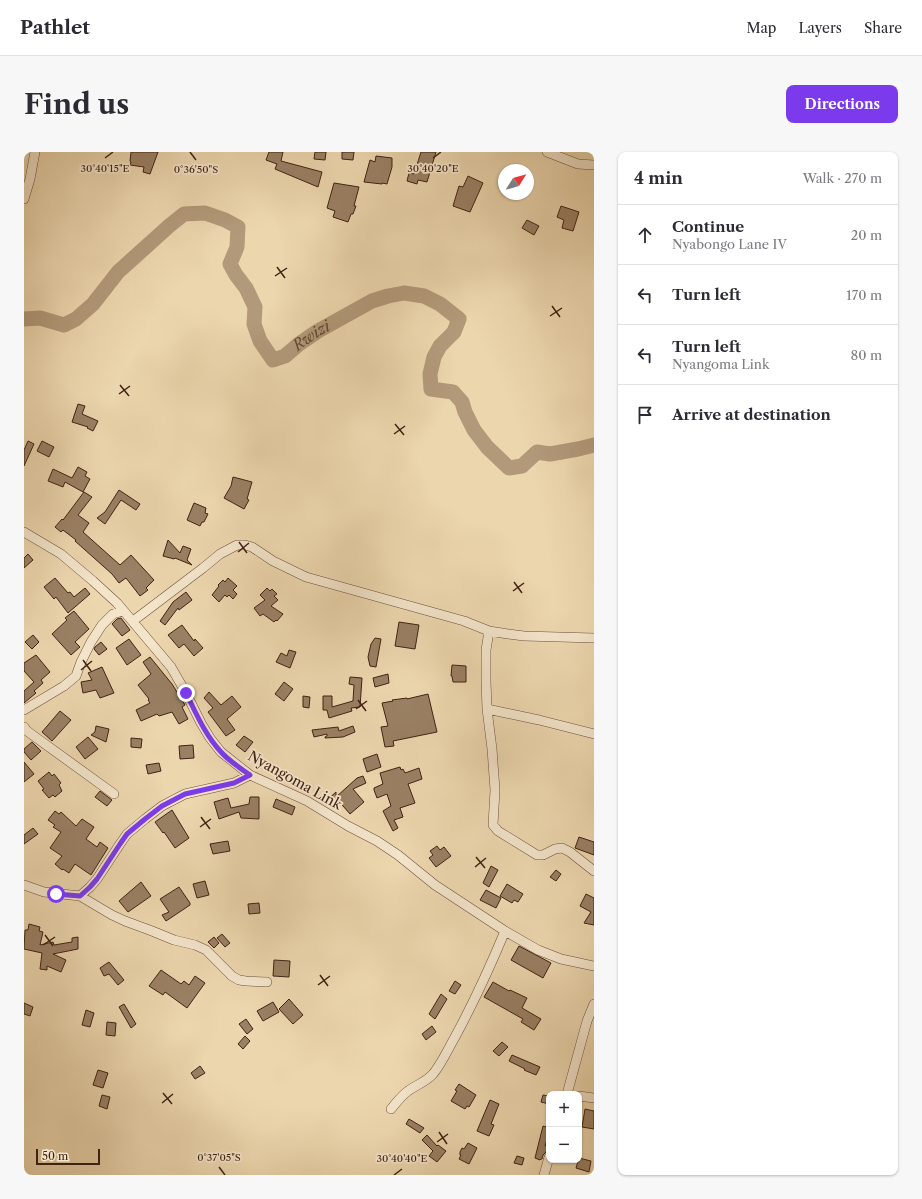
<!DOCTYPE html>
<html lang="en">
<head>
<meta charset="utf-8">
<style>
  body { margin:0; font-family:"Libre Caslon Text",serif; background:#f7f7f7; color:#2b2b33 }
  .controls { position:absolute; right:12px; bottom:12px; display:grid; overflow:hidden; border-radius:8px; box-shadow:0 1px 3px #0004 }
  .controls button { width:36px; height:36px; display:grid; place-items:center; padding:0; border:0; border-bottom:1px solid #e1e1e2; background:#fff; color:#2b2b33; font:20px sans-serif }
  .compass { position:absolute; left:474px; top:12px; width:36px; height:36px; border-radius:50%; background:#fff; box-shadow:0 1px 3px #0004; rotate:53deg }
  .scale { position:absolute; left:12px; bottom:10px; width:64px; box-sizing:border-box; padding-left:4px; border:2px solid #412213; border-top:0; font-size:11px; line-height:14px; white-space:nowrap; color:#412213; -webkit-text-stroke:3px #f3e4ca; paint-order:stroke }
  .stop { position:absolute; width:12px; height:12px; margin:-9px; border:3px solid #7c3aed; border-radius:50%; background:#fff }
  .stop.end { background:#7c3aed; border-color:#fff; box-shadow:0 1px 4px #0008 }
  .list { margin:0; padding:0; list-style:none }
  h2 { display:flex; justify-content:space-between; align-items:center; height:52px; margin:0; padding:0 16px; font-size:17px }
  h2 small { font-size:13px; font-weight:400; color:#7c7c81 }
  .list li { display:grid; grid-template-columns:26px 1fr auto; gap:12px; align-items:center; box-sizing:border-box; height:60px; padding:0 16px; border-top:1px solid #e1e1e2 }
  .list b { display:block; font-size:15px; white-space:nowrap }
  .list p { margin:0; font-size:13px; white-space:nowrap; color:#7c7c81 }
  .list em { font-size:13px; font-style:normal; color:#7c7c81 }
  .icon { flex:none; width:22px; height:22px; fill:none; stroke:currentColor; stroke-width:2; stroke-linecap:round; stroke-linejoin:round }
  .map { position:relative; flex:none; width:570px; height:1023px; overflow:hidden; border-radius:8px }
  header { display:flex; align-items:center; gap:24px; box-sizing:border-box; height:56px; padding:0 20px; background:#fff; border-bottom:1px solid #e1e1e2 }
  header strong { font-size:19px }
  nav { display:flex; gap:22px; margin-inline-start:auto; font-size:14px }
  .intro { display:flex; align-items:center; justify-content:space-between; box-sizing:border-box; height:96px; padding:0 24px }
  h1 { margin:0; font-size:28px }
  .button { padding:10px 18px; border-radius:8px; background:#7c3aed; color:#fff; font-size:14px; font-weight:700 }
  main { display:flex; gap:24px; padding:0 24px }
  aside { flex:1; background:#fff; border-radius:8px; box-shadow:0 1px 3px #0004 }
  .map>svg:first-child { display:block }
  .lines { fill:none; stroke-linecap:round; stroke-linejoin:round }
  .river { stroke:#b29979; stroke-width:15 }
  .building { fill:#9a8064; stroke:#412213 }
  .minor-casing { stroke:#6c4f3a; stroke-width:10 }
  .minor { stroke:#f3e4ca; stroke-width:9 }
  .route { stroke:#7c3aed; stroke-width:5 }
  .ticks { fill:none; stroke:#412213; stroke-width:1.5 }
  .labels { text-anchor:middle; stroke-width:3.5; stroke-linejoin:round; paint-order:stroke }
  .street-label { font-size:14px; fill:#412213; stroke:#f3e4ca }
  .water-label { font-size:15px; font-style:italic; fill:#634632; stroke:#f3e4ca }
  .ticks-label { font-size:10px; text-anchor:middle; fill:#412213; stroke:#f3e4ca; stroke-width:3.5; stroke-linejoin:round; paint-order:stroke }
</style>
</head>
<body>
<header>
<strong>Pathlet</strong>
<nav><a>Map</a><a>Layers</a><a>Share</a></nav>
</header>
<div class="intro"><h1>Find us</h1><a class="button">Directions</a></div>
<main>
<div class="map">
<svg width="570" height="1023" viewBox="0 0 570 1023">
  <rect width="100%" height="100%" fill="#ecd6ae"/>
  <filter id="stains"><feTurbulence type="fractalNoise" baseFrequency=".005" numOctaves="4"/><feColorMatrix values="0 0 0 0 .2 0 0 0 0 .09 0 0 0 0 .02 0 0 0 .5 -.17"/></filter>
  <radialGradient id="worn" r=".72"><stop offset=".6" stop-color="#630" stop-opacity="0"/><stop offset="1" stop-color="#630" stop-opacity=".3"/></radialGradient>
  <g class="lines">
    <!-- river -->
    <path class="river" id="s1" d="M0,167L16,166L40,173L52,167L69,152L94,120L145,74L160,62L181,61L201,68L214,75L213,95L206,112L212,123L222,136L231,155L230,172L236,189L249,208L261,204L275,192L294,179L348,149L364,144L380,141L400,144L416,152L435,167L430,180L416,194L410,205L406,222L407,237L429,240L438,250L441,260L450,278L463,295L485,316L498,314L513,300L526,302L554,297L570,293"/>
  </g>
  <!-- building -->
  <path class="building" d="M107,0H134L126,22L119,20L120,15L106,13L107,10L106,9Z
    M245,0H259L257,9L298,20L294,35L251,17L253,12L242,8Z
    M291,0H302L301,8L290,7Z
    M318,0H330L329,8L318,7Z
    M397,0H412L403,30L394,28L393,32L383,29L385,21L390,22Z
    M352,4L368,6V15L363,32L358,31V32L340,30L346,8L351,10Z
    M444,24L459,31L446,60L429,54L435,34L439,35Z
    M310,31L335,35L330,54H332L329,62H327L324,70L309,65L311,59L303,56Z
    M537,54L555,60L549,79L538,76L540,68L533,65Z
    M503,68L515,74L510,83L498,76Z
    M54,252L61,254L58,262L74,269L69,279L63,276L64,275L48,270Z
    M4,289L10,292L0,314V298Z
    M18,289L30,295L25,305L13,299Z
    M54,315L63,320L61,324L66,327L59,340L41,330L39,335L24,329L29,317L48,326Z
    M209,325L228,330L223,347L225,348L220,357L200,346L207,334Z
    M95,338L116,352L112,358L97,348L81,372L73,366L81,360Z
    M60,340L68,345L54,363L65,371L59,380L96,413L107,403L130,428L122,436L124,438L116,444L102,426L95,431L88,422L51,389L52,388L39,378L37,380L31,375L38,367L39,368Z
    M170,351L182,356L181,361L184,362L180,370H178L176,374L163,368Z
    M144,388L156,401L159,394L167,397L163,408L168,413L151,406L150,407L139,404Z
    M4,402L9,408L0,416V406Z
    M31,426L44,441L46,440L50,445L61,436L66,442L44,461L32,445L30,447L20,435Z
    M204,426L213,434L209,438L213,442L209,447L205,443L203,445L201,443L195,450L188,443L195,434L194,433L199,428L201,430Z
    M243,436L246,439L248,437L253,442L250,444L254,448L247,454L259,462L253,469L252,468L250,470L239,462L236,464L230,456L241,448L236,443Z
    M162,440L168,448L155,458L154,456L141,473L136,469L149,450Z
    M50,459L65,477L51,490L56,495L47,503L28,482L43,468L41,466Z
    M97,466L106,478L98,484L88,472L93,467Z
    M375,470L395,473L391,497L371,494Z
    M158,473L170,489L171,487L179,496L170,504L160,492L155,496L144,483Z
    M9,483L15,490L8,497L1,490Z
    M351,486L357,487L352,515L346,514L344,505L347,492Z
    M105,487L117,503L103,513L92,496Z
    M77,490L83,497L75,503L70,497L71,495Z
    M265,498L272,500L266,516L252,510L257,501L263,504Z
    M12,503L26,520L17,528L19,531L10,539L12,541L0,551V539L10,530L0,519V511Z
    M126,505L148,532L161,553L158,555L164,567L155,572L148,560L135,564L133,562L117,569L112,558L126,551L124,548L125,547L114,533L127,522L119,510Z
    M428,513L442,514V530H429L428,524H427Z
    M78,515L90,541L76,546L72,538L59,541L57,530L68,528L64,521Z
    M364,522L365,531L351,535L349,526Z
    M326,525L338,526L336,555L327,556L328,559L305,566L303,558H299V544H308V555L329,549L330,533L325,532Z
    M260,530L269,537L260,549L251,542Z
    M185,540L197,553L208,544L217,555L203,567L211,578L202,584L184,560L189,556L180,546Z
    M404,542L413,580L369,589L370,594L361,595L357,575L364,574L358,551L369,549L368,548L383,546V547Z
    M279,544L286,545L285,556L279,555Z
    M36,559L47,568L28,589L18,580Z
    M72,574L85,577L82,590L67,583L71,580Z
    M329,574L331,580L319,585L301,586V585L303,584V582L290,585L288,578L314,575L315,579Z
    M220,584L229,590L221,600L212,593Z
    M64,585L74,597L61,607L52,595Z
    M107,586L118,587L117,596L107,595Z
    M8,590L17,599L7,608L0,600V597Z
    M169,593L170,606L156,607L155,594Z
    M353,602L357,615L343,620L339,607Z
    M0,610L10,622L0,630Z
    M135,611L137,619L124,622L122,613Z
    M376,615L377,618L379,617L381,621L395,616L398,627L384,632L391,651L376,656L379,665L370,668L374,676L369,679L359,659L367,654L363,642L353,646L350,638V636L359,632L356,621Z
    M25,620L28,624L30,622L37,631L35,633L38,639L31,645L29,643L25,646L18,638L20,637L14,629Z
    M339,624L342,631L329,637L340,650L326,662L312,646V653L308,656L302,649L312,640V645L333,626Z
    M76,639L88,648L83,654L71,645Z
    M226,645H235V667L217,666L215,660L195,667L190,650L204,646L207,656L225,652Z
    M252,647L271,655L268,663L249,655Z
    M148,658L165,686L151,696L140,680L139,681L131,670Z
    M31,659L35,662L37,660L52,674L58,667L70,675L62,687L73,695L76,690L84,696L67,723L51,712L45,721L39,717L38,718L31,712L38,704L26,696L37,680L29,675L31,673L24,668Z
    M9,676L14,682L0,692V683Z
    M555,685L570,690V703L551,696Z
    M204,689L206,699L189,702L186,692Z
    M413,694L416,698L420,695L427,704L412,715L405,706L409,703L406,699Z
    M467,714L474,718L465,735L459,731Z
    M532,718L537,722L532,729L526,725Z
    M181,729L185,743L173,746L169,732Z
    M117,730L127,744L104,760L95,749Z
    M483,732L499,742L494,750L490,748L488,751L476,744Z
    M155,735L166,751V753L142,769L138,763L145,760L136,747Z
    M462,738L477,746L472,756L456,748Z
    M562,742L570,746V773L560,771L567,760L556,754Z
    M235,751L236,761L225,762L224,752Z
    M5,772L16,775L15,779L19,780L16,793L29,790L30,793L48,790V786L54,785V797L29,802L42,808L37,820L23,814V818L16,817L18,801L0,797L1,778H4Z
    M198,782L206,791L201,795L193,786Z
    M190,785L195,791L190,796L184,790Z
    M495,794L527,811L519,826L487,808Z
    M250,808L266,809L265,825L249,824Z
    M85,810L100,828L94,833L85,822L80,824L76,816Z
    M137,818L157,832L160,829L165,833L171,824L181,831L163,856L141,840L139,843L125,834Z
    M431,829L437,833L431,842L425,839Z
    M469,830L485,839L486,838L503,846L498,856L517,867L510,878L497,870L499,867L460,845Z
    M417,842L423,847L411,867L405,862Z
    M265,847L279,863L269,872L255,857Z
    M249,850L255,860L239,869L233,859Z
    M0,851L9,855L6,864L0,862Z
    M100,852L112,872L107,876L95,855Z
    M62,858L70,861L66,875L58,873Z
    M222,867L229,877L223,882L215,872Z
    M83,870L92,871L91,884L82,883Z
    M408,874L412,880L402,888L398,882Z
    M221,884L226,889L219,897L214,892Z
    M478,890L484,895L475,904L469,899Z
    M488,903L516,915L512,923L500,918L501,917L485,909Z
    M176,914L181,921L171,927L167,921Z
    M74,918L84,921L79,936L69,933Z
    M435,932L452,943L445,955L443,954L441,957L427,949L433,939L431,938Z
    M78,943L86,945L83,957L75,954Z
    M519,943L525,944V952L517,950Z
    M466,948L475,952L467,972L470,973L465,984L453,979Z
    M561,957L570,959V977L558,975Z
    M385,967L400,976L396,981L382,972Z
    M519,974L525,976V981L521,994L524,995L522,1000L519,1003L518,1007H517L516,1008L511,1006Z
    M403,983L413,994L414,993L422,999L413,1010L405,1004L409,999L398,988Z
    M444,991L453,996L445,1012L435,1007L437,1003H436V1000L438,996L440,997Z
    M493,1004L500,1006L498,1013L490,1011Z
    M555,1006L567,1009L565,1020L552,1016Z"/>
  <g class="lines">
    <!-- minor casing -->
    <g class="minor-casing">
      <path id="minor" d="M523,0L554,12L570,13
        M0,47L6,27L11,0
        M0,380L37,402L69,429L93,451L147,515L162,541L177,571L186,586L197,600L226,623L283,649L324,674L353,689L374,703L411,733L481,779L514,798L537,807L570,814
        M109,469L179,416L196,402L213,393H221L228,395L249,409L282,425L440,469L465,479L484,482L500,484L570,486
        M465,479L462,498V529L463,557L468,597L471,638L469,673L474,679L513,703H519L531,697L538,696L546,700L570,719
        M463,557L515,568L570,582
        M0,558L40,534L52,524L57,510L67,490L78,473L89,462L99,459
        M0,575L3,579L90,642
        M0,733L20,740L56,744L88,763L101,769L128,779L150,788L171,793L182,798L208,824L215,828L222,829L243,830
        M56,744L66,735L73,727L96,692L103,682L121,667L138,654L161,642L210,631L226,623
        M543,942L563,869L570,852
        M555,944L570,946
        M367,957C372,951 377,944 384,939C392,933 402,930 409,922C418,911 424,897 431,885C450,850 466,815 481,779
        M520,1023L525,1005"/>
    </g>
    <!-- minor -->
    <use href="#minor" class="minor"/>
  </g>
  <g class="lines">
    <!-- route -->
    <path class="route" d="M32,742L56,744L66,735L73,727L96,692L103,682L121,667L138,654L161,642L210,631L226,623C216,616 205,609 197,600C181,583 172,561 162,541"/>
  </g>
  <!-- ticks -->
  <path class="ticks" d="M166,0L172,8M81,6L89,0M409,6L417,0M253,115L261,126M251,124L263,116M528,154L536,165M526,164L538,156M96,233L105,244M95,242L106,234M371,272L380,283M370,282L381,274M215,390L223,401M214,400L225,391M490,430L498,441M489,439L500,431M59,508L67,519M57,518L68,509M334,548L342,559M332,557L343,549M177,665L186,677M176,675L187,667M452,705L461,716M451,715L462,706M21,783L29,794M19,793L31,785M296,823L304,834M294,833L306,824M139,941L148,952M138,951L149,942M415,980L423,992M413,990L424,982M195,1015L201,1023M370,1023L378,1017"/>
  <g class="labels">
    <!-- street labels -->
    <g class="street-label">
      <text transform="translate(271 628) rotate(29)" y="5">Nyangoma Link</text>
    </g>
    <!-- water labels -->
    <g class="water-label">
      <text dy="5" stroke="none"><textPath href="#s1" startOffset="455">Rwizi</textPath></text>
    </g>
  </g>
  <g class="ticks-label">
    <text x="81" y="20">30°40'15"E</text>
    <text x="409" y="20">30°40'20"E</text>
    <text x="172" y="21">0°36'50"S</text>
    <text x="195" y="1009">0°37'05"S</text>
    <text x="378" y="1010">30°40'40"E</text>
  </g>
  <rect width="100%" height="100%" filter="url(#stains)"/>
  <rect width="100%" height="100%" fill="url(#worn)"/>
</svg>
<div class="controls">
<button>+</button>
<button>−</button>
</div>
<svg class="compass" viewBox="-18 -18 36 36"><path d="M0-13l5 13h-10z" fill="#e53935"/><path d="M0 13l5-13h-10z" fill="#7c7c81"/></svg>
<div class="scale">50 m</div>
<div class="stop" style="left:32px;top:742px"></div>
<div class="stop end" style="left:162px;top:541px"></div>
</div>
<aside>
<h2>4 min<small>Walk · 270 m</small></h2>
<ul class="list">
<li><svg class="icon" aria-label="ahead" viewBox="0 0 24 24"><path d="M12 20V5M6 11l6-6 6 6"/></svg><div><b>Continue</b><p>Nyabongo Lane IV</p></div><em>20 m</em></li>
<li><svg class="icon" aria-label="left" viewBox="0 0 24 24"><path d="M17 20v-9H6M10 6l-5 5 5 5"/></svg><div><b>Turn left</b></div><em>170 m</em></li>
<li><svg class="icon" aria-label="left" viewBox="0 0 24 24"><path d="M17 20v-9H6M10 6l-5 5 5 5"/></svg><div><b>Turn left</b><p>Nyangoma Link</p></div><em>80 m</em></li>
<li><svg class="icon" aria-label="arrive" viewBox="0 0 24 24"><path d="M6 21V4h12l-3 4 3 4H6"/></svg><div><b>Arrive at destination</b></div></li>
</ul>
</aside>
</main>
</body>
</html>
